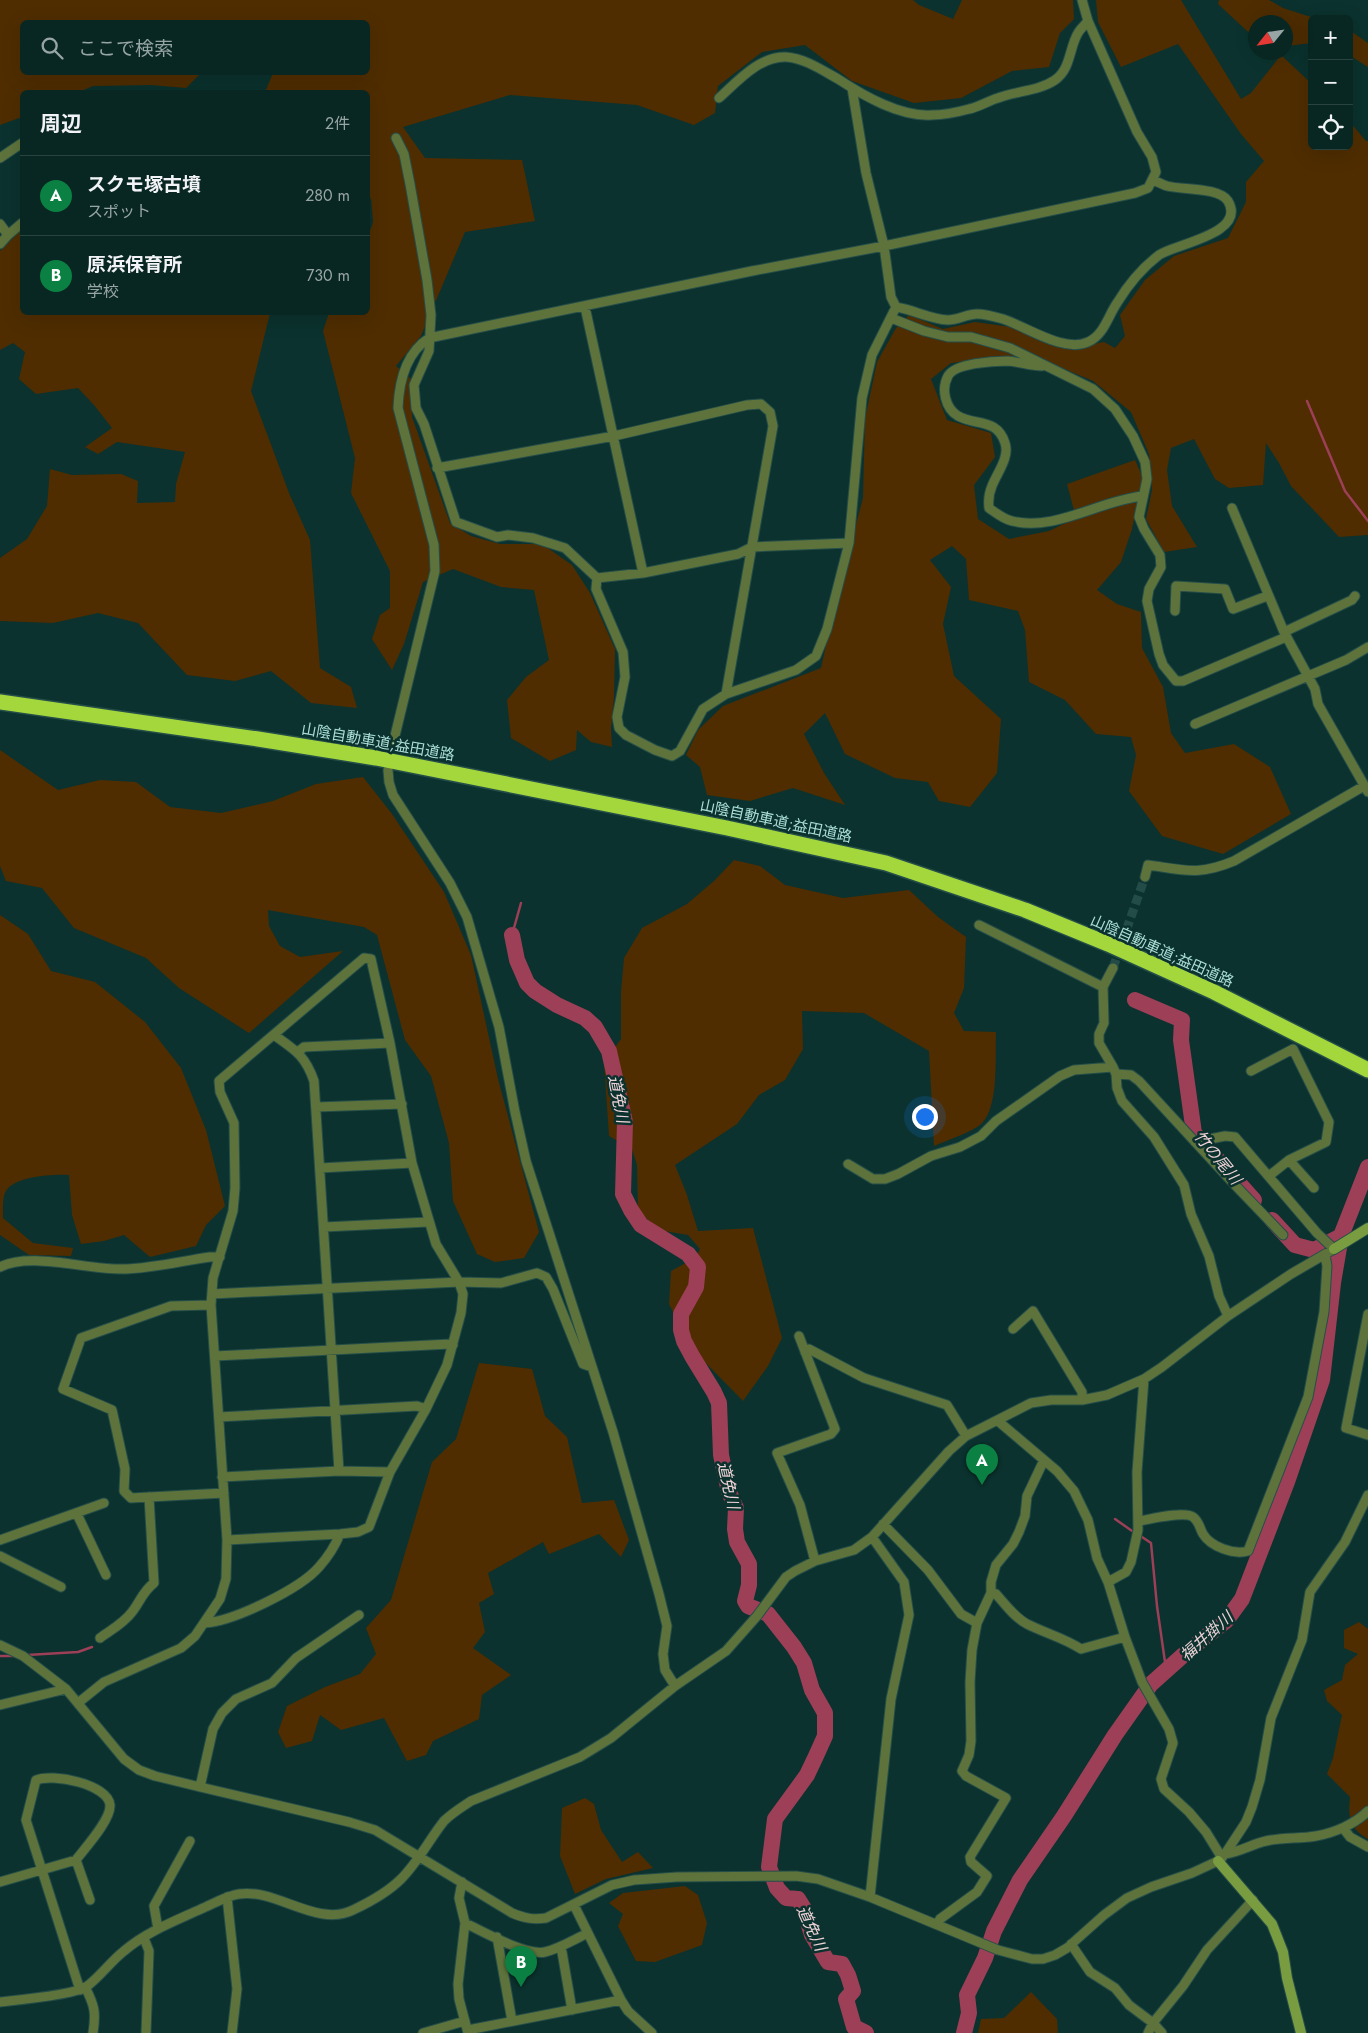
<!DOCTYPE html>
<html lang="ja">
<head>
<meta charset="utf-8">
<style>
  body { margin:0; font-family:Jost,"Noto Sans JP",sans-serif; background:#112e2a; color:#f1f3f6 }
  .controls { position:absolute; right:15px; top:15px; display:grid; overflow:hidden; border-radius:8px; box-shadow:0 5px 20px #0002 }
  .controls button { width:45px; height:45px; display:grid; place-items:center; padding:0; border:0; border-bottom:1px solid #294340; background:#082622; color:#f1f3f6; font:25px sans-serif }
  .compass { position:absolute; left:1248px; top:15px; width:45px; height:45px; border-radius:50%; background:#082622; box-shadow:0 5px 20px #0002; rotate:240deg }
  .you { position:absolute; left:924px; top:1116px; width:18px; height:18px; margin:-12px; border:4px solid #fff; border-radius:50%; background:#1a73e8; box-shadow:0 0 0 8px #1a73e833 }
  .badge { display:grid; place-items:center; width:32px; height:32px; border-radius:50%; background:#0b8043; color:#fff; font-size:16px; font-weight:700 }
  .pin { position:absolute; translate:-50% -41px; filter:drop-shadow(0 1px 2px #0008) }
  .pin::after { content:''; position:absolute; top:26px; width:18px; height:15px; background:inherit; clip-path:polygon(0 0,100% 0,50% 100%) }
  .list { margin:0; padding:0; list-style:none }
  h2 { display:flex; justify-content:space-between; align-items:center; height:65px; margin:0; padding:0 20px; font-size:21px }
  h2 small { font-size:16px; font-weight:400; color:#98a5a5 }
  .list li { display:grid; grid-template-columns:32px 1fr auto; gap:15px; align-items:center; box-sizing:border-box; height:80px; padding:0 20px; border-top:1px solid #294340 }
  .list b { display:block; font-size:19px; white-space:nowrap }
  .list p { margin:0; font-size:16px; white-space:nowrap; color:#98a5a5 }
  .list em { font-size:16px; font-style:normal; color:#98a5a5 }
  .icon { flex:none; width:28px; height:28px; fill:none; stroke:currentColor; stroke-width:2; stroke-linecap:round; stroke-linejoin:round }
  .map { position:relative; flex:none; width:1368px; height:2033px; overflow:hidden }
  .search { position:absolute; background:#082622; box-shadow:0 5px 20px #0002; left:20px; top:20px; width:350px; height:55px; display:flex; align-items:center; gap:12px; box-sizing:border-box; padding:0 18px; border-radius:8px; color:#98a5a5; font-size:19px }
  .panel { position:absolute; background:#082622; box-shadow:0 5px 20px #0002; left:20px; top:90px; width:350px; height:225px; border-radius:8px }
  .map>svg:first-child { display:block }
  .green { fill:#4f2d00 }
  .lines { fill:none; stroke-linecap:round; stroke-linejoin:round }
  .stream { stroke:#9c3f57; stroke-width:2.5 }
  .river { stroke:#9c3f57; stroke-width:16 }
  .street-tunnel { stroke:#234c48; stroke-width:9; stroke-dasharray:9 4.5; stroke-linecap:butt }
  .street-casing { stroke:#254e49; stroke-width:11 }
  .secondary-casing { stroke:#254e49; stroke-width:12 }
  .highway-casing { stroke:#254e49; stroke-width:18 }
  .street { stroke:#5e733c; stroke-width:9 }
  .secondary { stroke:#7a9c40; stroke-width:10 }
  .highway { stroke:#a3d73c; stroke-width:15 }
  .labels { text-anchor:middle; stroke-width:5; stroke-linejoin:round; paint-order:stroke }
  .street-label { font-size:15px; fill:#abded8; stroke:#0b322e }
  .water-label { font-size:16px; font-style:italic; fill:#edd2d6; stroke:#0b322e }
</style>
</head>
<body>
<div class="map">
<svg width="1368" height="2033" viewBox="0 0 1368 2033">
  <rect width="100%" height="100%" fill="#0b322e"/>
  <!-- green -->
  <path class="green" d="M0,0H913L919,5L953,19L962,0H1073L1074,19L1060,33L1049,67L1012,71L961,98L914,103L852,81L805,45L762,52L718,86L715,113L694,125L637,105L510,95L403,127L425,158L522,160L535,221L465,232L421,336L396,366L411,379L412,417L450,523L471,536L500,544H542L572,565L590,593L615,649L614,697L611,728L612,747L591,742L577,730L576,750L550,761L511,738L507,700L526,677L549,660L534,590L501,587L453,569L423,582L404,644L392,670L372,639L380,615L390,608V571L351,493L355,458L323,331L329,313L368,312V237L373,222L371,198L368,201V92H265L273,73L368,72V22H22V72L201,73L186,88L151,85L93,86L79,92H22V117L0,125Z
    M1096,0H1181L1241,99L1251,93L1281,55L1312,84V146H1349V121L1366,141H1368V535L1339,537L1291,486L1279,463L1266,443L1263,485L1229,488L1215,479L1194,439L1171,448L1167,470L1172,506L1197,547L1164,552L1146,519L1152,490L1149,454L1131,412L1093,381L1062,368L1008,356L951,363L931,379L947,420L991,433L995,457L974,485L978,519L1009,539L1049,531L1076,518L1067,484L1135,460L1143,478L1132,529L1121,562L1097,590L1117,604L1141,612L1142,648L1163,687L1171,733L1185,753L1234,744L1270,767L1291,814L1223,854L1162,836L1129,791L1136,755L1131,737L1096,734L1065,700L1029,682L1025,630L1018,611L969,600L966,559L952,546L930,560L951,587L943,624L954,676L1001,719L997,773L970,807L939,801L928,782L895,778L845,754L825,713L804,734L824,773L845,805L793,788L750,801L707,795L700,767L686,755L698,730L723,706L821,668L837,595L863,498L865,419L877,362L896,328L909,315L943,329L975,322L1011,327L1069,349L1104,342L1115,348L1125,336L1120,315L1145,280L1174,256L1228,238L1246,202V182L1264,161L1241,134L1178,44L1121,67L1098,22Z
    M1219,0H1269L1283,8L1317,19H1312V43L1286,46V22H1256L1255,35L1247,31L1218,4Z
    M1349,30L1368,43V67L1349,55Z
    M22,229V312L270,313L251,391L289,493L310,540L320,668L351,687L357,708L311,703L271,671L235,681L187,675L138,623L98,613L53,623L0,621V558L27,539L47,506L50,469L72,475L121,474L138,481L137,503L175,502L176,484L185,452L117,442L98,454L85,447L112,428L94,405L78,388L36,394L19,379L25,352L13,343L0,350V251Z
    M0,750L58,790L100,780L136,782L170,807L221,813L273,801L316,784L363,777L392,814L444,892L471,955L498,1079L539,1232L524,1258L495,1262L477,1254L453,1201L449,1143L431,1076L405,1040L377,935L364,927L268,910L269,926L280,946L300,957L343,951L249,1033L179,988L146,958L74,928L42,888L6,881L0,866Z
    M734,860L760,866L785,885L843,898L909,890L938,917L966,937L964,988L954,1013L964,1031L996,1032C995,1056 999,1104 983,1122C976,1131 945,1141 934,1146L929,1051L864,1013L802,1011L803,1049L785,1080L759,1095L737,1124L675,1165L687,1195L698,1231L753,1228L782,1338L768,1366L743,1401L691,1348L669,1304L671,1271L695,1258L700,1249L688,1235L658,1230L638,1210L637,1165L632,1149L609,1136L604,1062L621,1039V992L624,958L642,928L687,904L714,881Z
    M0,915L28,934L51,971L95,982L145,1022L181,1068L206,1130L225,1206L206,1225L196,1246L150,1257L124,1235L104,1241L81,1244L72,1215L69,1175C53,1174 15,1176 6,1191C2,1197 3,1211 3,1218L33,1243L73,1248L71,1256L29,1255L0,1235Z
    M479,1363L532,1369L545,1416L567,1437L582,1503L614,1500L629,1540L621,1557L599,1534L549,1554L543,1542L488,1573L494,1594L479,1603L485,1632L473,1648L511,1675L482,1695L479,1719L433,1741L426,1755L407,1761L384,1718L341,1730L320,1715L312,1741L286,1748L278,1732L287,1706L325,1687L360,1674L376,1654L366,1628L391,1600L432,1462L456,1439Z
    M1359,1622L1368,1629V1839C1349,1828 1348,1817 1350,1797L1327,1774L1333,1758L1342,1715L1327,1701L1324,1690L1342,1680L1345,1665L1358,1654L1344,1648V1630Z
    M585,1798L594,1804L601,1830L622,1862L638,1852L653,1868L606,1879L575,1894L560,1856L562,1808Z
    M685,1886L698,1895L707,1923L702,1945L655,1962L636,1961L618,1926L623,1914L609,1903L623,1893Z
    M1031,1992L1057,2019L1058,2033H978L981,2019L1004,2018Z"/>
  <g class="lines">
    <!-- stream -->
    <path class="stream" d="M1307,401L1345,491L1368,521
      M512,935L521,903
      M1115,1519L1135,1533
      M1139,1535L1151,1543L1157,1606L1166,1669
      M27,1655L78,1652L92,1647
      M0,1656H16"/>
    <!-- river -->
    <path class="river" d="M512,935L517,960L527,983L535,991L557,1005L585,1018L595,1027L609,1051L625,1122L623,1194L631,1210L641,1225L688,1254L698,1267L696,1287L681,1314V1330L684,1341L692,1356L714,1392L719,1403L721,1455L729,1492L736,1508L735,1529L737,1542L749,1564V1585L745,1601L748,1606L768,1614L794,1647L804,1663L812,1690L825,1713V1736L816,1756L807,1775L775,1819L769,1867L777,1888L786,1898L798,1899L803,1907L812,1935L828,1962L842,1964L848,1975L853,1991L846,1999L854,2027L866,2033
      M1135,1000L1182,1020L1181,1040L1194,1133L1254,1200
      M1272,1220L1295,1245L1314,1250L1341,1236
      M964,2033L969,2013L967,1995L985,1958L994,1931L1020,1880L1064,1816L1115,1735L1151,1684L1189,1650L1226,1621L1242,1599L1287,1482L1322,1380L1333,1283L1341,1236L1368,1167"/>
    <!-- street-tunnel -->
    <path class="street-tunnel" d="M1113,968L1145,877"/>
    <!-- street casing -->
    <g class="street-casing">
      <path id="street" d="M852,88L866,173L884,246L891,297L896,307
        M719,98C737,82 759,56 786,57C804,58 822,70 838,79C864,96 900,117 932,115C944,115 958,112 969,109C979,107 988,101 998,98C1016,91 1039,91 1055,80C1071,69 1069,48 1078,33C1080,29 1085,25 1088,21
        M396,138L404,154L410,184L427,280L431,315L429,351L414,385L416,408L424,424L456,522L497,537L508,535L533,538L565,548L597,578L596,589L623,652L625,677L617,717L619,728L626,735L655,750L672,756L680,751L703,709L726,694L796,670L816,656L827,629L849,543L862,398L872,355L896,307
        M0,158L22,143
        M0,224L8,235L22,223
        M0,244L8,235
        M585,307L643,573
        M896,307C914,310 930,319 948,320C958,320 967,314 977,314C985,314 996,317 1003,319C1027,327 1064,353 1088,342C1104,335 1108,316 1117,303C1128,285 1142,268 1159,255C1175,244 1247,234 1228,201C1219,187 1183,190 1167,186C1163,185 1158,182 1153,180
        M891,318L924,331L948,337H971L1010,348L1093,389L1115,409L1133,436L1145,462L1147,479L1139,517L1144,529L1160,555L1161,567L1149,589L1147,601L1159,654L1163,665L1176,681H1183L1286,637
        M1042,366C1030,366 1020,362 1008,361C994,361 955,363 948,376C941,389 945,408 958,416C976,426 997,418 1005,443C1010,457 997,473 992,486C989,493 988,500 989,508C996,513 1003,519 1012,521C1054,532 1101,500 1143,496
        M437,468L614,436L747,405L761,404L770,412L773,426L726,694
        M1232,508L1284,632L1315,689L1318,704L1368,792
        M597,578L643,573L738,554L752,547L849,543
        M1175,611L1176,586L1225,589L1233,609L1267,596
        M1284,632L1352,600L1355,596
        M1195,724L1346,660L1368,647
        M392,748L435,571L434,545L398,408C399,382 406,353 429,338L752,271L884,246L1135,193L1148,188L1156,172L1152,157L1137,132L1088,21L1082,0
        M388,770L389,782L393,795L450,883L467,917L499,1027L515,1112L526,1161L613,1432L659,1594L667,1626L663,1654L665,1670L675,1686
        M1145,877L1148,865C1184,870 1198,876 1234,861L1364,786
        M979,925L1103,987L1104,1023L1099,1034V1043L1113,1067L1116,1074L1117,1088L1122,1101L1154,1137L1184,1185L1191,1214L1209,1256L1219,1296L1228,1316
        M1103,987L1113,968
        M274,1035C295,1050 305,1055 314,1081L339,1471
        M298,1052L304,1047L390,1043
        M1251,1071L1293,1049L1329,1122L1326,1142L1289,1160L1269,1176
        M1116,1074L1131,1075L1139,1081L1233,1183L1283,1235
        M316,1107L402,1104
        M1289,1160L1314,1188
        M848,1164L873,1179H885L898,1174L931,1156L960,1147L981,1136L996,1121L1060,1076L1074,1070L1113,1067
        M320,1168L412,1163
        M324,1227L428,1222
        M0,1267C31,1251 90,1271 126,1269C154,1268 182,1261 210,1257H220
        M212,1294L459,1282L501,1283L537,1273L546,1277L553,1289L583,1364L592,1367
        M211,1305L171,1306L81,1338L63,1389L112,1410L125,1469L124,1491L131,1498L224,1493
        M1368,1314L1346,1428L1368,1435
        M1013,1329L1033,1311L1082,1392V1400
        M799,1336L835,1429L831,1434L777,1453L800,1505L815,1561
        M805,1352L809,1349L864,1378L947,1405L966,1436
        M215,1356L450,1344L453,1345
        M219,1417L417,1406L426,1409
        M998,1421L1057,1471L1074,1491L1088,1520L1097,1558L1108,1582L1125,1637L1142,1682L1169,1729L1173,1743L1161,1779L1164,1789L1189,1812L1206,1832L1222,1858
        M222,1477L339,1471L390,1472
        M77,1514L106,1575
        M1139,1521C1151,1519 1184,1511 1193,1517C1199,1521 1200,1529 1203,1534C1211,1547 1234,1555 1248,1551L1308,1397L1324,1312L1327,1266L1325,1255
        M883,1524L928,1570L961,1614L977,1623
        M0,1540L104,1503
        M0,1556L61,1587
        M1108,1582L1126,1572L1131,1562L1138,1530L1137,1472L1144,1379
        M991,1593L996,1594C1005,1604 1014,1617 1027,1624C1045,1633 1064,1638 1081,1649L1125,1637
        M205,1623C234,1621 300,1589 319,1567C328,1557 335,1546 340,1534
        M100,1638C111,1630 124,1623 132,1612C140,1602 143,1591 154,1583L149,1497
        M0,1645L23,1656L66,1689L124,1759L139,1770L155,1776L200,1787L349,1822L375,1830L512,1913C524,1918 533,1920 546,1918L612,1885L634,1880L677,1877L796,1876L818,1879L870,1897L998,1950L1032,1959H1043L1055,1955L1067,1948L1104,1915L1127,1898L1151,1887L1192,1873L1218,1861L1225,1854L1246,1822L1252,1807L1260,1780L1271,1718L1302,1640L1310,1592L1345,1542L1368,1495
        M78,1703L104,1682L181,1648L195,1636L220,1599L226,1579L227,1540L211,1305L213,1278L233,1211L235,1188L234,1123L220,1092L219,1081L364,958L371,959L390,1043L412,1163L436,1244L459,1282L463,1294L461,1313L447,1365L426,1409L390,1472L369,1527L358,1532L340,1534L227,1540
        M0,1705L66,1689
        M200,1787L213,1729L222,1713L236,1699L272,1683L296,1658L359,1615
        M1343,1828L1350,1837L1368,1847
        M1225,1854C1240,1852 1252,1844 1266,1841C1283,1837 1300,1839 1316,1836C1334,1833 1355,1824 1368,1811
        M0,1882L76,1860
        M462,1882L459,1898L465,1923L458,1984L459,1999L468,2033
        M227,1897L237,1989L232,2033
        M870,1897L891,1699L909,1615L904,1582L872,1537
        M574,1905L621,2000L628,2011L652,2033
        M465,1923C484,1932 526,1956 545,1952C559,1949 575,1939 588,1933
        M937,1924L940,1919L977,1892L987,1876L971,1862L970,1857L1006,1798L966,1776L962,1771L969,1755L971,1741L970,1682L972,1650L977,1623L991,1593V1582L996,1565L1013,1544L1019,1532L1025,1516L1027,1496L1044,1460
        M158,1929L154,1906L190,1841
        M497,1937L512,2021
        M144,1938L149,1951L146,2033
        M1071,1944L1090,1972L1115,1988L1129,2005L1153,2023L1162,2033
        M559,1947L562,1952L572,2010
        M85,1987C95,2006 96,2013 93,2033
        M80,1990L26,1820L36,1780C52,1773 108,1784 110,1805C111,1820 85,1848 76,1860L90,1900
        M0,2002C18,2000 73,1995 86,1987C100,1977 110,1962 124,1951C146,1932 175,1921 201,1909C213,1904 226,1896 239,1894C276,1888 317,1928 353,1910C370,1902 388,1892 401,1879C418,1862 429,1840 444,1821C452,1813 462,1807 471,1801L580,1757L611,1738L675,1686L726,1651L757,1616L786,1577L795,1571L815,1561L854,1550L872,1537L949,1451L966,1436L1031,1403L1051,1400H1082L1107,1395L1144,1379L1162,1367L1228,1316L1291,1274L1334,1249L1317,1233L1235,1137L1225,1136L1195,1142
        M468,2030L621,2000
        M423,2033L465,2021
        M1148,2033L1153,2023L1183,1986L1207,1950L1253,1900"/>
    </g>
    <!-- secondary casing -->
    <g class="secondary-casing">
      <path id="secondary" d="M1334,1249L1368,1228
        M1218,1861L1272,1924L1283,1952L1287,1978L1301,2033"/>
    </g>
    <!-- highway casing -->
    <g class="highway-casing">
      <path id="highway" d="M0,702L258,739L376,758L727,828L886,863L1025,910L1108,944L1214,992L1368,1070"/>
    </g>
    <!-- street -->
    <use href="#street" class="street"/>
    <!-- secondary -->
    <use href="#secondary" class="secondary"/>
    <!-- highway -->
    <use href="#highway" class="highway"/>
  </g>
  <g class="labels">
    <!-- street labels -->
    <g class="street-label">
      <text transform="translate(378 742) rotate(10)" y="5">山陰自動車道;益田道路</text>
      <text transform="translate(776 821) rotate(12)" y="5">山陰自動車道;益田道路</text>
      <text transform="translate(1162 951) rotate(24)" y="5">山陰自動車道;益田道路</text>
    </g>
    <!-- water labels -->
    <g class="water-label">
      <text transform="translate(619 1099) rotate(79)" y="6">道免川</text>
      <text transform="translate(1218 1157) rotate(51)" y="6">竹の尾川</text>
      <text transform="translate(729 1485) rotate(77)" y="6">道免川</text>
      <text transform="translate(1206 1636) rotate(-42)" y="6">福井掛川</text>
      <text transform="translate(812 1928) rotate(65)" y="6">道免川</text>
    </g>
  </g>
</svg>
<div class="controls">
<button>+</button>
<button>−</button>
<button><svg class="icon" aria-label="locate" viewBox="0 0 24 24"><circle cx="12" cy="12" r="6"/><path d="M12 2v4M12 18v4M2 12h4M18 12h4"/></svg></button>
</div>
<svg class="compass" viewBox="-18 -18 36 36"><path d="M0-13l5 13h-10z" fill="#e53935"/><path d="M0 13l5-13h-10z" fill="#98a5a5"/></svg>
<div class="you"></div>
<div class="pin badge" style="left:982px;top:1485px">A</div>
<div class="pin badge" style="left:521px;top:1987px">B</div>
<div class="search"><svg class="icon" aria-label="search" viewBox="0 0 24 24"><circle cx="10" cy="10" r="6"/><path d="M15 15l6 6"/></svg>ここで検索</div>
<section class="panel">
<h2>周辺<small>2件</small></h2>
<ul class="list">
<li><span class="badge">A</span><div><b>スクモ塚古墳</b><p>スポット</p></div><em>280 m</em></li>
<li><span class="badge">B</span><div><b>原浜保育所</b><p>学校</p></div><em>730 m</em></li>
</ul>
</section>
</div>
</body>
</html>
